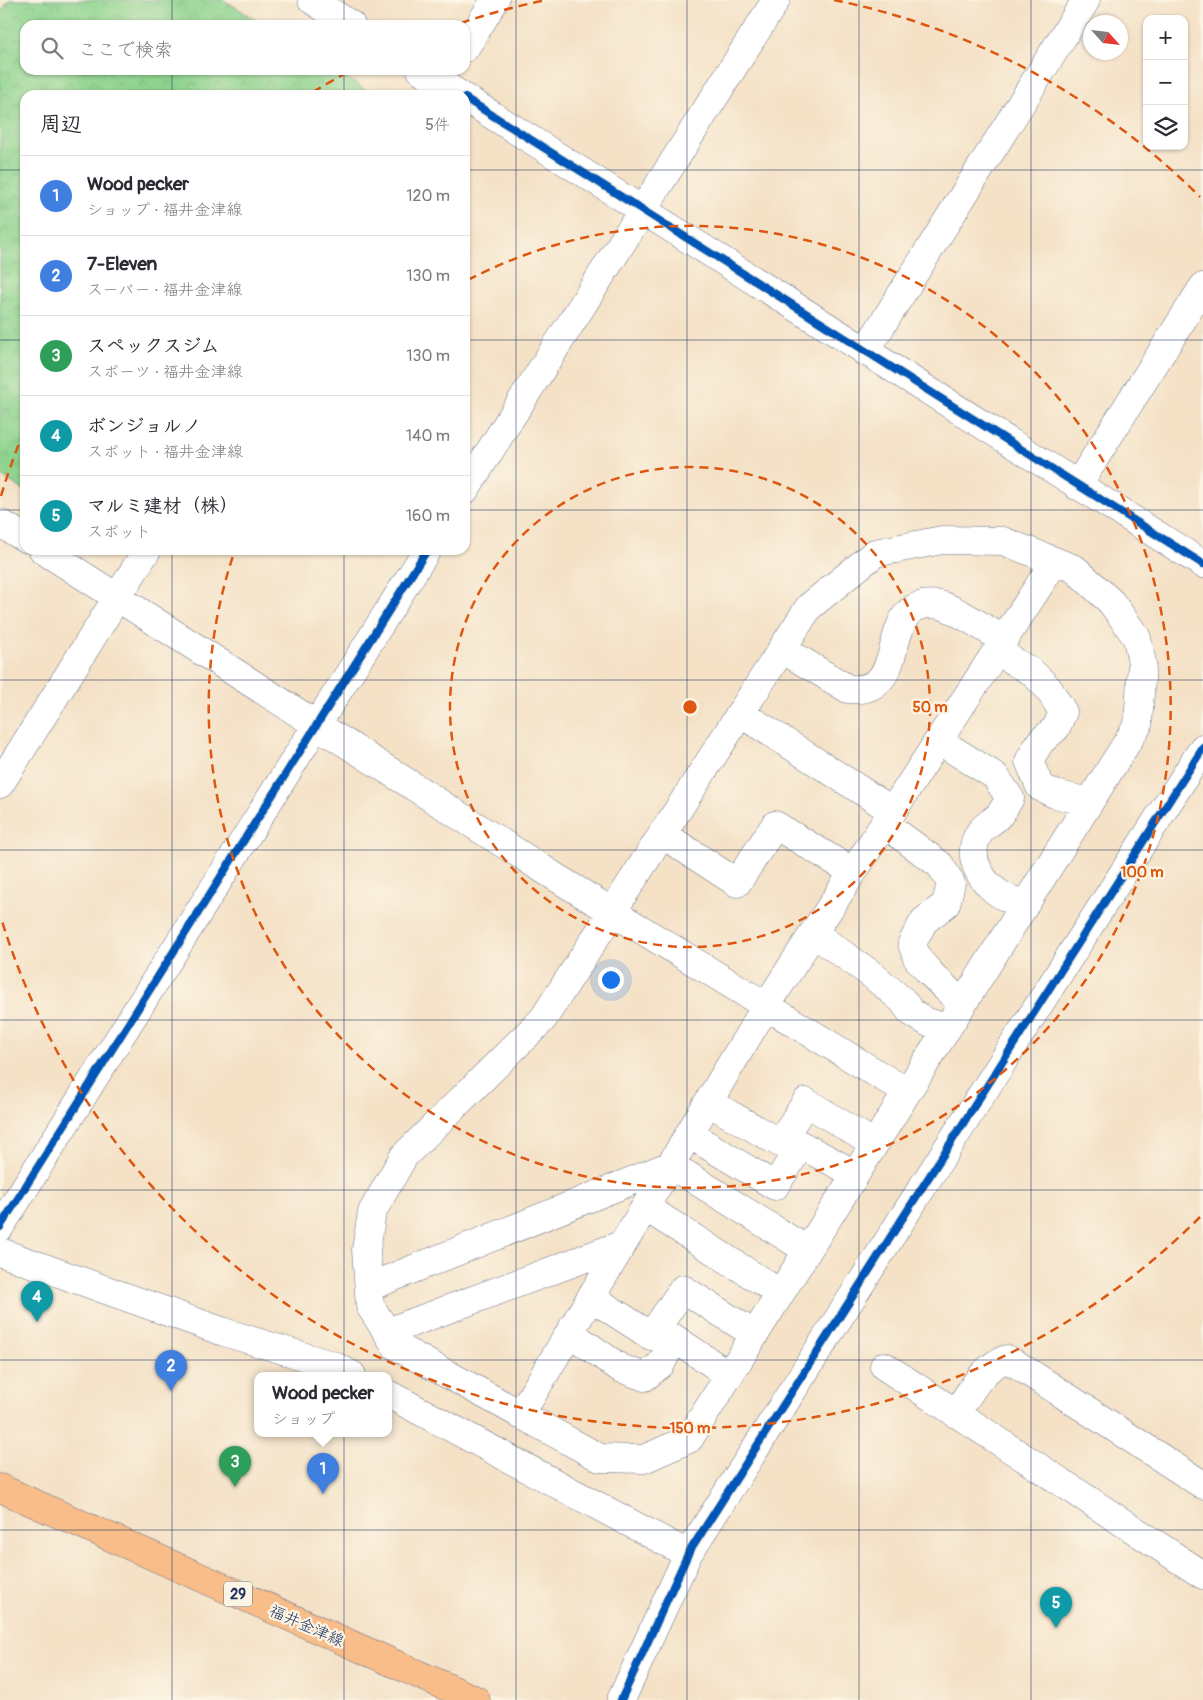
<!DOCTYPE html>
<html lang="ja">
<head>
<meta charset="utf-8">
<style>
  body { margin:0; font-family:Pangolin,"Klee One",sans-serif; background:#f2f2f3; color:#2b2b33 }
  .controls { position:absolute; right:15px; top:15px; display:grid; overflow:hidden; border-radius:10px; box-shadow:0 1px 4px #0004 }
  .controls button { width:45px; height:45px; display:grid; place-items:center; padding:0; border:0; border-bottom:1px solid #e1e1e2; background:#fff; color:#2b2b33; font:25px sans-serif }
  .compass { position:absolute; left:1083px; top:15px; width:45px; height:45px; border-radius:50%; background:#fff; box-shadow:0 1px 4px #0004; rotate:117deg }
  .you { position:absolute; left:610px; top:979px; width:18px; height:18px; margin:-12px; border:4px solid #fff; border-radius:50%; background:#1a73e8; box-shadow:0 0 0 8px #1a73e833 }
  .badge { display:grid; place-items:center; width:32px; height:32px; border-radius:50%; background:#db2777; color:#fff; font-size:16px; font-weight:700 }
  .pin { position:absolute; translate:-50% -41px; filter:drop-shadow(0 1px 2px #0008) }
  .pin::after { content:''; position:absolute; top:26px; width:18px; height:15px; background:inherit; clip-path:polygon(0 0,100% 0,50% 100%) }
  .popup { position:absolute; left:254px; top:1372px; width:138px; height:65px; box-sizing:border-box; display:grid; place-content:center; border-radius:10px; background:#fff; filter:drop-shadow(0 1px 4px #0005); font-size:16px; white-space:nowrap; color:#7c7c81 }
  .popup b { font-size:19px; color:#2b2b33 }
  .popup::after { content:''; position:absolute; left:50%; top:100%; margin-left:-10px; border:10px solid transparent; border-top-color:#fff }
  .list { margin:0; padding:0; list-style:none }
  h2 { display:flex; justify-content:space-between; align-items:center; height:65px; margin:0; padding:0 20px; font-size:21px }
  h2 small { font-size:16px; font-weight:400; color:#7c7c81 }
  .list li { display:grid; grid-template-columns:32px 1fr auto; gap:15px; align-items:center; box-sizing:border-box; height:80px; padding:0 20px; border-top:1px solid #e1e1e2 }
  .list b { display:block; font-size:19px; white-space:nowrap }
  .list p { margin:0; font-size:16px; white-space:nowrap; color:#7c7c81 }
  .list em { font-size:16px; font-style:normal; color:#7c7c81 }
  .icon { flex:none; width:28px; height:28px; fill:none; stroke:currentColor; stroke-width:2; stroke-linecap:round; stroke-linejoin:round }
  .map { position:relative; flex:none; width:1203px; height:1700px; overflow:hidden }
  .search { position:absolute; background:#fff; box-shadow:0 1px 4px #0004; left:20px; top:20px; width:450px; height:55px; display:flex; align-items:center; gap:12px; box-sizing:border-box; padding:0 18px; border-radius:15px; color:#7c7c81; font-size:19px }
  .panel { position:absolute; background:#fff; box-shadow:0 1px 4px #0004; left:20px; top:90px; width:450px; height:465px; border-radius:15px }
  .map>svg:first-child { display:block }
  .park { fill:url(#park-crowns); stroke:#548176 }
  .lines { fill:none; stroke-linecap:round; stroke-linejoin:round }
  .minor-casing { stroke:#676d82; stroke-width:29 }
  .major-casing { stroke:#676d82; stroke-width:29 }
  .minor { stroke:#fff; stroke-width:28 }
  .major { stroke:#f8bd89; stroke-width:28 }
  .cycleway-casing { stroke:#fcf5e5; stroke-width:11 }
  .cycleway { stroke:#0057b8; stroke-width:8 }
  .grid { fill:none; stroke:#1b2f5e; stroke-width:1; stroke-opacity:0.55 }
  .ring { fill:none; stroke:#de5710; stroke-width:2.5; stroke-dasharray:9 6 }
  .labels { text-anchor:middle; stroke-width:4.5; stroke-linejoin:round; paint-order:stroke }
  .shield { fill:#fcf5e5; stroke:#5e6a86; stroke-width:1 }
  .shield-label { font-size:15px; font-weight:bold; fill:#1b2f5e }
  .street-label { font-size:16px; fill:#1b2f5e; stroke:#fcf5e5 }
  .centre { fill:#de5710; stroke:#fcf5e5; stroke-width:2.5 }
  .ring-label { font-size:15px; text-anchor:middle; font-weight:bold; fill:#de5710; stroke:#fcf5e5; stroke-width:4.5; stroke-linejoin:round; paint-order:stroke }
</style>
</head>
<body>
<div class="map">
<svg width="1203" height="1700" viewBox="0 0 1203 1700">
  <defs>
    <pattern id="park-crowns" width="20" height="18" patternUnits="userSpaceOnUse" patternTransform="scale(1.25)"><rect width="20" height="18" fill="#8dd38d"/><path d="M2 6a3 3 0 1 1 6 0M12 15a3 3 0 1 1 6 0" fill="none" stroke="#79b57c"/></pattern>
  </defs>
  <rect width="100%" height="100%" fill="#fcf5e5"/>
  <filter id="ink" filterUnits="userSpaceOnUse"><feTurbulence type="fractalNoise" baseFrequency=".02" numOctaves="2"/><feDisplacementMap in="SourceGraphic" scale="10" xChannelSelector="R" yChannelSelector="G"/><feConvolveMatrix kernelMatrix="1 2 1 2 8 2 1 2 1" color-interpolation-filters="sRGB"/></filter>
  <filter id="wash" filterUnits="userSpaceOnUse"><feTurbulence type="fractalNoise" baseFrequency=".0096" numOctaves="4" result="noise"/><feDisplacementMap in="SourceGraphic" scale="20" xChannelSelector="R" yChannelSelector="G"/><feGaussianBlur stdDeviation="1.12" result="paint"/><feColorMatrix in="noise" values="0 0 0 0 0 0 0 0 0 0 0 0 0 0 0 0 0 1.4 0 .05"/><feComposite in="paint" operator="in"/></filter>
  <g filter="url(#wash)">
    <rect width="100%" height="100%" fill="#f4e1c6"/>
    <!-- park -->
    <path class="park" d="M9,0H224L264,25H25V70H334L374,95H25V491L0,475V14Z"/>
  </g>
  <g filter="url(#ink)">
    <g class="lines">
      <!-- minor casing -->
      <g class="minor-casing">
        <path id="minor" d="M312,0L351,25
          M465,48L495,0
          M421,70L460,95
          M465,98L1203,564
          M865,352L1086,0
          M1077,486L1203,287
          M465,490L776,0
          M0,523L25,538
          M942,540L1003,541L1075,569L1111,602L1137,638L1142,663L1138,725L689,1439L644,1459L600,1458L396,1346L370,1306L366,1250L372,1212L404,1156L543,1019L809,607L875,553Z
          M43,550L557,878L907,1092
          M782,649L848,689C916,696 873,594 940,605C955,608 990,632 1004,640
          M997,651L1033,673L1048,688L1063,712L1056,728L1040,742L1029,761L1040,787L1055,794L1089,802
          M740,713L893,811
          M939,741L995,776L1010,798C1007,803 1004,809 1000,814C994,821 985,825 980,832C963,856 983,887 1007,898C1012,900 1019,902 1025,903
          M0,784L147,550
          M885,824L940,865L951,883L946,904L924,921L912,943L917,958L930,973L962,1004
          M662,834L737,883L775,825L853,872
          M813,933L871,974L902,1000L911,1012L927,1022L947,1028
          M708,1102L780,1143L806,1102L874,1144
          M689,1134L775,1186L801,1145L855,1174
          M645,1207L780,1293
          M0,1227L427,550
          M0,1252L224,1332L335,1366L352,1375
          M369,1287L671,1165L807,1250
          M591,1297L651,1336L683,1289L754,1334
          M387,1332L623,1244
          M570,1333L620,1368L645,1377L661,1364L674,1338L729,1375
          M884,1366L1203,1575
          M388,1394L688,1554
          M956,1414C969,1394 982,1366 1007,1359L1019,1366L1203,1485
          M520,1415L766,1006L1055,561
          M621,1700L688,1554L1203,748"/>
      </g>
      <!-- major casing -->
      <g class="major-casing">
        <path id="major" d="M0,1488L476,1700"/>
      </g>
      <!-- minor -->
      <use href="#minor" class="minor"/>
      <!-- major -->
      <use href="#major" class="major"/>
      <!-- cycleway casing -->
      <g class="cycleway-casing">
        <path id="cycleway" d="M465,98L1203,564
          M0,1227L427,550
          M621,1700L688,1554L1203,748"/>
      </g>
      <!-- cycleway -->
      <use href="#cycleway" class="cycleway"/>
    </g>
  </g>
  <!-- grid -->
  <path class="grid" d="M172,0V25M344,0V25M516,0V1700M687,0V1700M859,0V1700M1031,0V1700M172,70V95M344,70V95M0,170H25M465,170H1203M0,340H25M465,340H1203M0,510H25M465,510H1203M172,550V1700M344,550V1700M0,680H1203M0,850H1203M0,1020H1203M0,1190H1203M0,1360H1203M0,1530H1203"/>
  <!-- distance rings -->
  <g class="ring">
    <circle cx="690" cy="707" r="240"/>
    <path d="M468 280A481 481 0 1 1 235 550"/>
    <path d="M1200 1217A721 721 0 0 1 1 918M1 496A721 721 0 0 1 24 431M313 92A721 721 0 0 1 352 70M461 23A721 721 0 0 1 546 0M834 0A721 721 0 0 1 1200 197"/>
  </g>
  <g class="labels">
    <!-- shield labels -->
    <rect class="shield" x="224" y="1581.5" width="28" height="25" rx="4"/>
    <g class="shield-label">
      <text x="238" y="1599">29</text>
    </g>
    <!-- street labels -->
    <g class="street-label">
      <text transform="translate(307 1625) rotate(24)" y="6">福井金津線</text>
    </g>
  </g>
  <circle cx="690" cy="707" r="8" class="centre"/>
  <g class="ring-label">
    <text x="930" y="712">50 m</text>
    <text x="1142" y="877">100 m</text>
    <text x="690" y="1433">150 m</text>
  </g>
</svg>
<div class="controls">
<button>+</button>
<button>−</button>
<button><svg class="icon" aria-label="layers" viewBox="0 0 24 24"><path d="M12 4l9 5-9 5-9-5zM3 14l9 5 9-5"/></svg></button>
</div>
<svg class="compass" viewBox="-18 -18 36 36"><path d="M0-13l5 13h-10z" fill="#e53935"/><path d="M0 13l5-13h-10z" fill="#7c7c81"/></svg>
<div class="you"></div>
<div class="pin badge" style="left:323px;top:1494px;background:#3f7fe0">1</div>
<div class="popup"><b>Wood pecker</b>ショップ</div>
<div class="pin badge" style="left:171px;top:1391px;background:#3f7fe0">2</div>
<div class="pin badge" style="left:235px;top:1487px;background:#2e9e5b">3</div>
<div class="pin badge" style="left:37px;top:1322px;background:#0f9aa8">4</div>
<div class="pin badge" style="left:1056px;top:1628px;background:#0f9aa8">5</div>
<div class="search"><svg class="icon" aria-label="search" viewBox="0 0 24 24"><circle cx="10" cy="10" r="6"/><path d="M15 15l6 6"/></svg>ここで検索</div>
<section class="panel">
<h2>周辺<small>5件</small></h2>
<ul class="list">
<li><span class="badge" style="background:#3f7fe0">1</span><div><b>Wood pecker</b><p>ショップ · 福井金津線</p></div><em>120 m</em></li>
<li><span class="badge" style="background:#3f7fe0">2</span><div><b>7-Eleven</b><p>スーパー · 福井金津線</p></div><em>130 m</em></li>
<li><span class="badge" style="background:#2e9e5b">3</span><div><b>スペックスジム</b><p>スポーツ · 福井金津線</p></div><em>130 m</em></li>
<li><span class="badge" style="background:#0f9aa8">4</span><div><b>ボンジョルノ</b><p>スポット · 福井金津線</p></div><em>140 m</em></li>
<li><span class="badge" style="background:#0f9aa8">5</span><div><b>マルミ建材（株）</b><p>スポット</p></div><em>160 m</em></li>
</ul>
</section>
</div>
</body>
</html>
